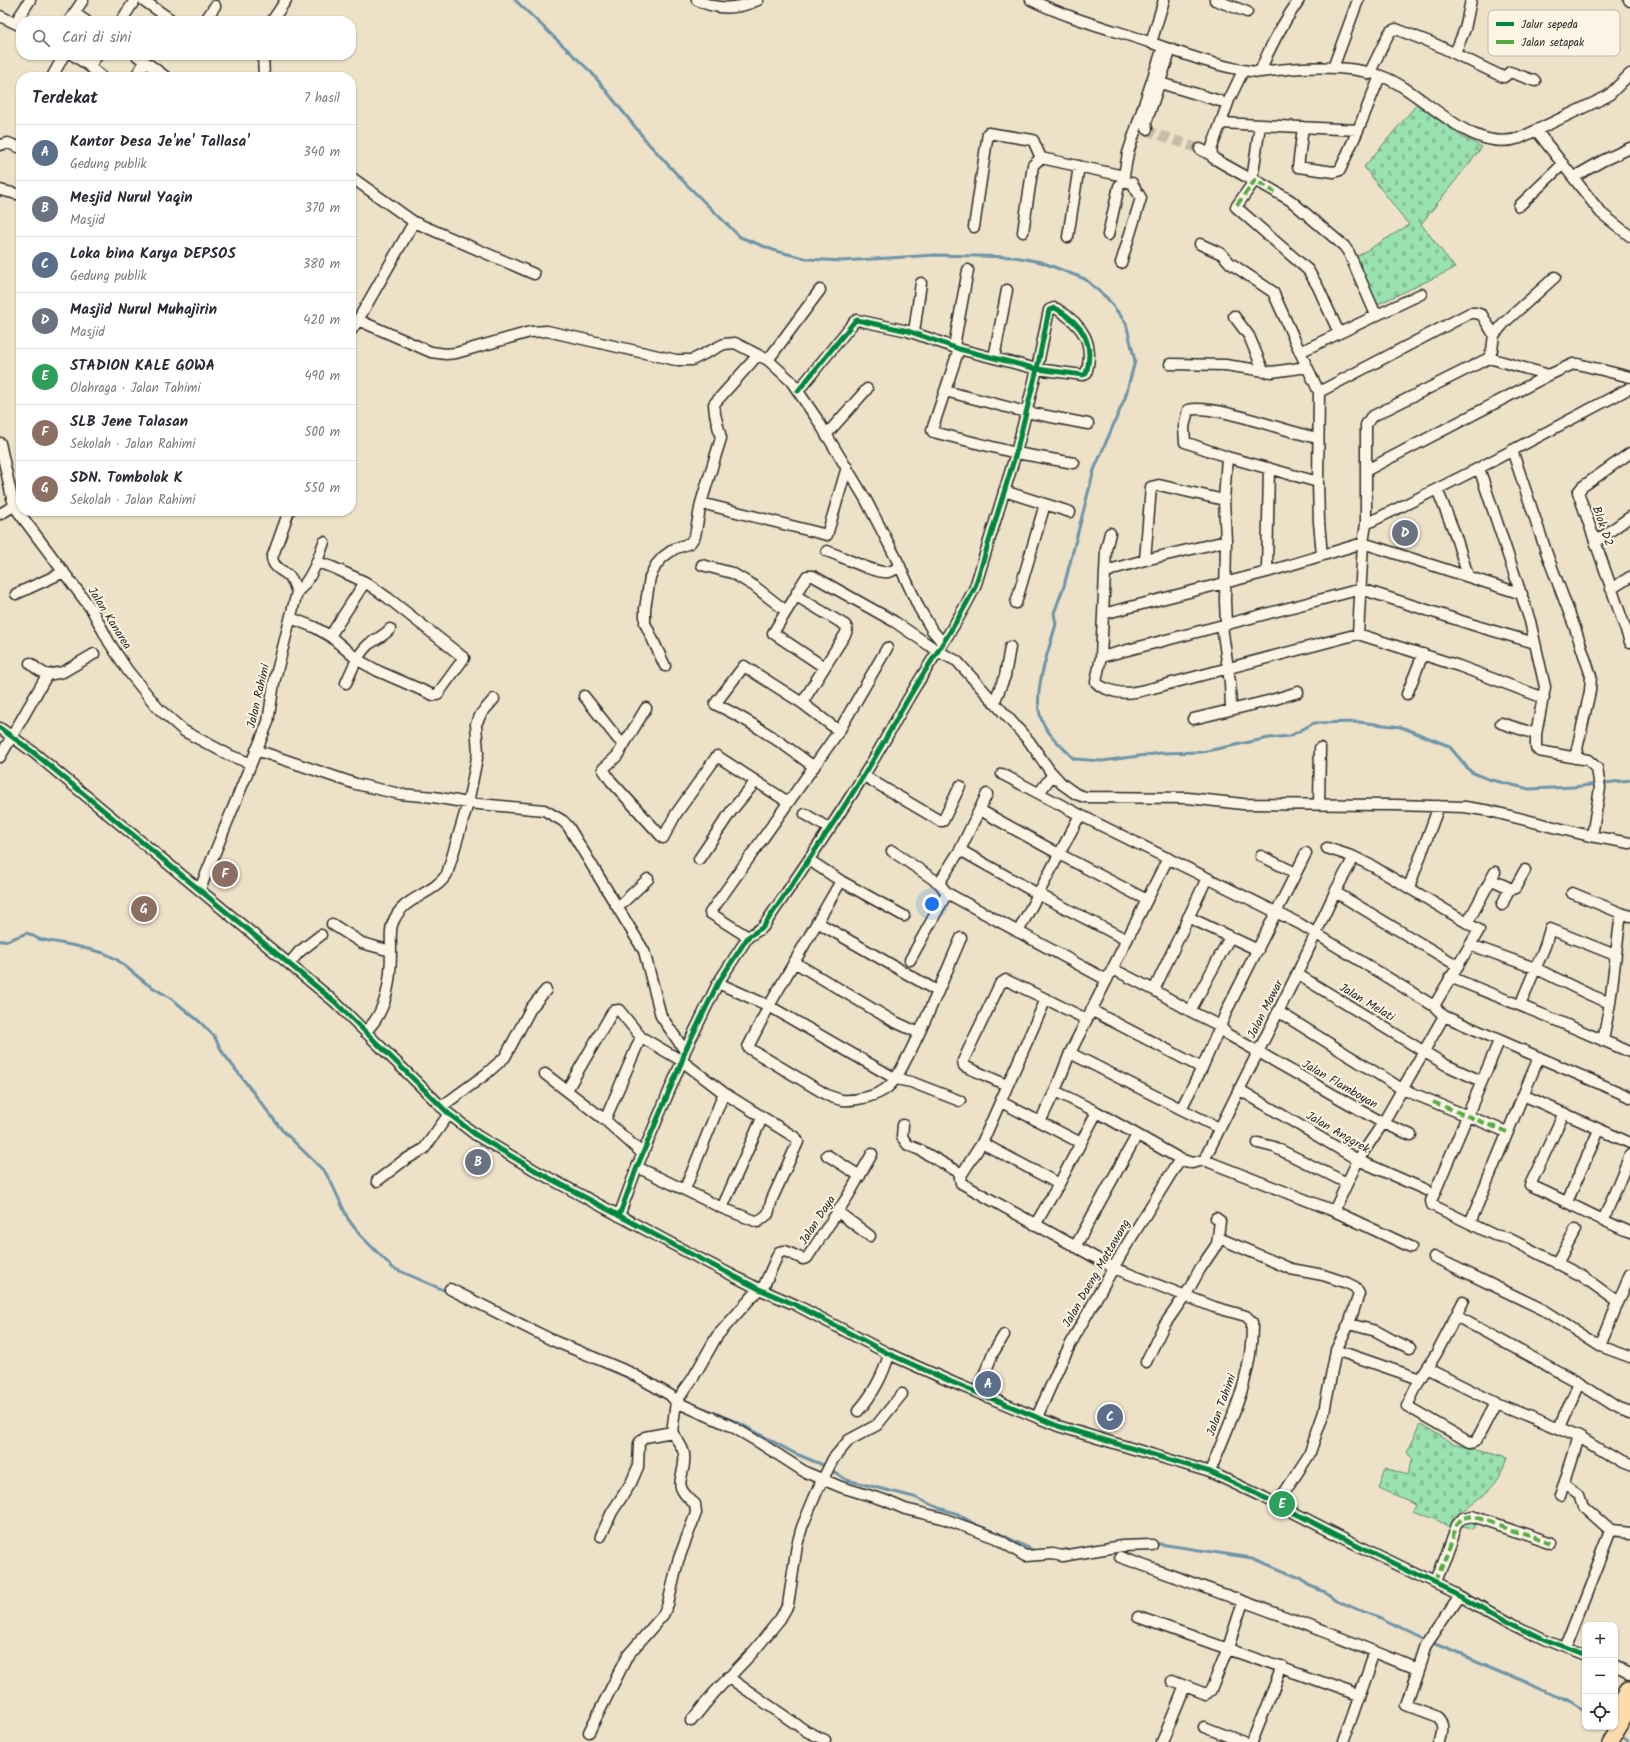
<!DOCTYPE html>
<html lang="id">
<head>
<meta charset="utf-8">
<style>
  body { margin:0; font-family:Kalam,sans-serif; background:#f2f2f3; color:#2b2b33 }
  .controls { position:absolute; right:12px; bottom:12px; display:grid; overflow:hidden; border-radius:8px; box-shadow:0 1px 3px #0004 }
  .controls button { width:36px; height:36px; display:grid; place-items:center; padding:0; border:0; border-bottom:1px solid #e1e1e2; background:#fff; color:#2b2b33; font:20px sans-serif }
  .you { position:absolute; left:932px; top:904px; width:14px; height:14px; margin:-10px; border:3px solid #fff; border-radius:50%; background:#1a73e8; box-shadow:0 0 0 6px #1a73e833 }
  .badge { display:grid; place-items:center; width:26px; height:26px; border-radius:50%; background:#2563eb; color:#fff; font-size:13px; font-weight:700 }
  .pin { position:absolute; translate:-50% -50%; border:2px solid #fff; box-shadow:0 1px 4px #0006 }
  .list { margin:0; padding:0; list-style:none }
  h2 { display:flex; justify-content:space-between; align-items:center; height:52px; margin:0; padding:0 16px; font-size:17px }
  h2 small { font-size:13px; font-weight:400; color:#7c7c81 }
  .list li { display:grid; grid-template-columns:26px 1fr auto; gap:12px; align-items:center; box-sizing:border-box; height:56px; padding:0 16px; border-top:1px solid #e1e1e2 }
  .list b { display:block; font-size:15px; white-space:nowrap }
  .list p { margin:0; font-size:13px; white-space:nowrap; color:#7c7c81 }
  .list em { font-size:13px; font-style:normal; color:#7c7c81 }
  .icon { flex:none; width:22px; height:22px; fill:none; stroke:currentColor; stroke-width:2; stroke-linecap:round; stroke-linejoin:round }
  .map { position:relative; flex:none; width:1630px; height:1742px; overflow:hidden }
  .search { position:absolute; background:#fff; box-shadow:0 1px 3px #0004; left:16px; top:16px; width:340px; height:44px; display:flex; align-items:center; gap:10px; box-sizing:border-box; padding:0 14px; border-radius:16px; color:#7c7c81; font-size:15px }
  .panel { position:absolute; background:#fff; box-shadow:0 1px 3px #0004; left:16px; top:72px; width:340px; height:444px; border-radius:16px }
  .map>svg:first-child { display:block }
  .cemetery { fill:url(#cemetery-stones); stroke:#62866e }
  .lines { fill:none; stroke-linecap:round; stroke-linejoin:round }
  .stream { stroke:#6e94a8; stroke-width:3 }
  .minor-tunnel { stroke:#c6bda8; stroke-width:10; stroke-dasharray:10 5; stroke-linecap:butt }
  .minor-casing { stroke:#2b2b2b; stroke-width:13 }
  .highway-casing { stroke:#2b2b2b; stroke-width:18 }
  .minor { stroke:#fcf5e5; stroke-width:10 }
  .highway { stroke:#fcdcac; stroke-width:15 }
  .quiet { stroke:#54ab44; stroke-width:4; stroke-dasharray:8 4; stroke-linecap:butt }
  .cycleway-casing { stroke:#fcf5e5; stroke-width:8 }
  .cycleway { stroke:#00873e; stroke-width:5 }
  .labels { text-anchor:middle; stroke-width:4; stroke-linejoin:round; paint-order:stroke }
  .street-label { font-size:12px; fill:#2b2b2b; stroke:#fcf5e5 }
  .key { fill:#fcf5e5; stroke:#bdb8ad; stroke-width:1 }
  .key-label { font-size:11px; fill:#2b2b2b }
</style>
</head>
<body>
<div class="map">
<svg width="1630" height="1742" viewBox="0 0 1630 1742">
  <defs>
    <pattern id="cemetery-stones" width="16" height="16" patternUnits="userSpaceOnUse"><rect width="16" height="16" fill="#9ae2b0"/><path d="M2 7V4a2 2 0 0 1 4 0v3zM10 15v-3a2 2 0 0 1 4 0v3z" fill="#85c298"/></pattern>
  </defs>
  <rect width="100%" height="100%" fill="#ede1c7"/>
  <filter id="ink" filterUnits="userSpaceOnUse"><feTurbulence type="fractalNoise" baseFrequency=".025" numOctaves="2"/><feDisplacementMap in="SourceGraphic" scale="8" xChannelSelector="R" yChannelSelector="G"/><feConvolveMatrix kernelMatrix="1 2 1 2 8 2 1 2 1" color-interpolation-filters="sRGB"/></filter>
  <g filter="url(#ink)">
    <!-- cemetery -->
    <path class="cemetery" d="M1418,103L1462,137L1482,147L1421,224L1455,268L1374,306L1351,260L1409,225L1364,167Z
      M1421,1424L1453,1444L1508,1458C1498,1487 1482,1495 1460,1513L1479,1521L1473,1529L1458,1526L1453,1529L1435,1519L1413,1511L1416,1504L1379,1488L1386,1468L1407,1475L1413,1459L1407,1453Z"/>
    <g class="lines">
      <!-- stream -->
      <path class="stream" d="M515,0L592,73L648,143L686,184L740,237L776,251L808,259L842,261L935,255L1015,257L1041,262L1085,279L1107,298L1126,323L1135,361L1125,398L1094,470L1064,586L1054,613L1056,624C1049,650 1032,693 1041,718C1046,734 1063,747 1074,759L1102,761L1161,753L1202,752L1269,738L1290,736L1314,723L1359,722L1401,727L1449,746L1471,772L1488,779L1529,789L1573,787L1630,780
        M0,941L9,940L27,933L39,939L76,946L104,953L116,959L147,984L172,999L200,1022L214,1036L223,1053L282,1130L325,1172L332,1184L348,1219L360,1235L393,1268L448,1292
        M614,1371L639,1383
        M693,1404L741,1424L794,1453L823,1465L847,1480L914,1497L939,1508L958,1514L976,1525L998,1533L1035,1551
        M1153,1543L1252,1558L1300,1578L1308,1585L1325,1592L1336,1600L1368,1614L1381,1618L1428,1641L1528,1683L1585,1711
        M1058,1551L1082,1548
        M1619,1736L1626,1742"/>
      <!-- minor-tunnel -->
      <path class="minor-tunnel" d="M1147,129L1148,131L1154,133L1200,149"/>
      <!-- minor casing -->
      <g class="minor-casing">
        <path id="minor" d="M143,0L173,21
          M697,0C717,10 737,10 758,0
          M1031,0C1070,19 1111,29 1152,43C1183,54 1228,70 1260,72
          M1215,0L1247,12
          M1299,0C1283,23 1270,45 1260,72C1297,67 1345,63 1381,76C1425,91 1468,155 1520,138L1608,96L1630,74
          M1629,0L1630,1
          M74,13L86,21
          M0,16L21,26
          M69,21L83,0
          M121,21L135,0
          M205,21L215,6
          M272,21L286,0
          M15,23L30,0
          M1151,43L1164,0
          M1455,53L1465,29L1471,0
          M73,55L89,66L102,77
          M136,55L166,77
          M263,55L264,77
          M89,66L98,55
          M1333,68L1358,0
          M1243,71L1229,100L1211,150L1213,158L1252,180L1260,125
          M1369,74L1388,35L1391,31L1396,29L1437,45L1499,75L1504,77L1510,72L1535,81
          M52,77L64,55
          M135,77L145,62
          M1160,83L1220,101
          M1221,123L1358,130L1380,76
          M1303,127L1298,167L1334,172L1340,170L1358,130
          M1147,129L1146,123L1171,49
          M1536,130L1601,213L1630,236
          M0,145L8,143L21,148
          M1200,149L1211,155
          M351,177L414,222L534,274
          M1574,177L1602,161L1630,148
          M0,190L21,195
          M1519,206L1563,164
          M974,227L988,133L1033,140L1041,158L1124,176
          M1023,232L1033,165L1041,158
          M1108,235L1119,186L1123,181
          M1068,237L1079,166
          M1200,244L1222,254L1230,263L1273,292L1300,352
          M1121,263L1141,198L1132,183L1123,181L1128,153L1163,47
          M1234,316L1249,336L1264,372
          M358,320L431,352L446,354L456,353L530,332L547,331L676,360H692L724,344L735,343L768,360L791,381L817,419L866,500L896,558L919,608L932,630L943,643
          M351,331L358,320L414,222
          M914,332L921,283
          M1339,333L1318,287L1308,270L1236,207L1255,180L1290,200L1344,246L1349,253L1376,315
          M1494,335L1505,322L1555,277
          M954,346L968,270
          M959,349L932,430L933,432L1016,453L1074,463
          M994,358L1007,290
          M768,360L820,290
          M1170,364L1225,365L1272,372L1307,367
          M1549,375L1573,364H1578L1630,377
          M945,391L1026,412L1088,424
          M1319,392L1300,352L1421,294
          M826,435L867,389
          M0,443L12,498L17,510L92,610L109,642L128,671L158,708L184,731L231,756L250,763
          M1512,450L1548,557L1575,628L1591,676L1590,691L1575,758
          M1630,453L1582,487L1578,492L1630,642
          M1227,457L1185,442L1184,427L1188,410C1214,403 1288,433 1318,438
          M1318,482L1319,392L1470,313H1476L1482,315L1494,335L1492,350L1489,358
          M1004,491L1070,512
          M1224,500L1159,485L1151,487L1145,560L1226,541
          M701,503L827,535L847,467
          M0,514L21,502
          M1366,524V425L1371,417L1489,358L1549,375L1367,470
          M1595,542L1630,517
          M827,551C841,556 875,574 888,572C893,571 896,569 900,566
          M1145,560L1116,568L1105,573L1101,657L1096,682C1099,686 1102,687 1107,689C1125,696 1135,692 1153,688L1358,634L1459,666L1544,698
          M317,562L332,567L365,582L330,636
          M702,565L732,573L754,586L786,611
          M1267,572L1269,468
          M1105,573L1106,549L1110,533
          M1468,576L1455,534L1437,489L1479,468
          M1611,589L1630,577
          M297,592C311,580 318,560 324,542
          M16,594L64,572
          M797,594L773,633L824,667
          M1016,603L1045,504
          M1103,614L1267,572L1363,543L1522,594
          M291,618L314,627L330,636L358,660L378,671L433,695H437L464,658L388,598L365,582
          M1226,625L1225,600L1226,541L1224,500L1227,457L1318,482L1319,522L1322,555
          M1222,626L1230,683L1231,709
          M1358,634L1363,543L1366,524L1437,489
          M1535,643L1530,621L1479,468L1630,388
          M1101,657L1361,589L1480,627L1535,643L1545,687L1536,734V748L1539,751L1588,760L1597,768L1600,788L1593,830L1590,836
          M30,663L37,669L47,675
          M665,666L645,623V609L650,577L656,565L663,557L674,549L690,543L695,536L701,503L721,438L715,414L714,404L758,355
          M346,683C352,670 358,653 369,644C376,639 384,636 390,629
          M1407,694L1423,654
          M584,696L617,738L624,745
          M802,703L846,633L847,628L845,625L798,597L797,592L807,576H813L895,622L939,652L957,661L1029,741L1050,771L1062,784L1076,794L1085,797L1188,798L1243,804L1395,805L1465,807L1490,811L1590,836L1630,843
          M994,703L1005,676L1010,647
          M646,708L622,748L617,756L603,769L611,781L663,838L676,814L717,756L788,802
          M1193,719L1272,700L1298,692
          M1501,723L1536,734
          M0,728L33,752L335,1002L449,1114L476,1135L538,1172L687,1252L759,1289L796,1305L889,1354L954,1383L1058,1426L1210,1472L1265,1498L1369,1551L1460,1595L1511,1624L1544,1640L1585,1656
          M256,750L356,784L400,794L434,797L468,803L544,810L563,821L568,826L644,951L661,1016L685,1051
          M0,757L47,675L63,672L94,654
          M814,767C783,743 751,721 715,704L744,666L802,703L839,731
          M1002,774L1080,815L1300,924L1434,1006
          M864,776L940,821H943L960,786
          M1039,793L1053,774
          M1319,804L1320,748
          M980,810L1059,854L1147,900
          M805,814L830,829
          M960,850L1038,894L1127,940
          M892,851L939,883L947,893L1107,980
          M1261,856L1296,873
          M699,859L732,810L756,781
          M809,860L841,881L769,1006L748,1047L750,1049L827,1095C832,1097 837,1099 842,1100C856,1101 878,1096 888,1087C898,1079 902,1066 908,1056C928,1017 944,977 961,938
          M1492,880L1512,889L1515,888L1525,870
          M841,881L904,916
          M939,883L960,850L987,794
          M1409,887L1439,806
          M200,889L268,722L274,683L297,592C295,587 294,582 290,577C284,571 273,568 272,558L289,511
          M1335,892L1458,966
          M1572,893L1621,913L1630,916
          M1502,905L1509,889
          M618,907L648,879
          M1188,917L1258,950
          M817,922L937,991
          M1468,922L1495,872
          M332,924L362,943L391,951
          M1018,932L1080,815
          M748,937L710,913L839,731L887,648
          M1471,945L1535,968L1588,994L1610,1003
          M910,960L947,893
          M794,962L893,1021L919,1033
          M289,964L299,952L321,935
          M1113,969L1154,990L1190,1011L1220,1026L1227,1034L1383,1123L1411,1135
          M1297,974L1446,1065L1481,1081
          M1450,977L1546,1016L1630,1052
          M718,983L769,1006L896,1079L911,1082L960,1101
          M1154,990L1207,878
          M1520,1005L1545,946L1550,929L1615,955
          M1091,1010L1202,1068
          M1190,1011L1230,937
          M1279,1012L1402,1089L1507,1132
          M1444,1016L1630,1097
          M1086,1019L1046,999L982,1143L962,1174L960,1178L961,1183L1114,1268L1214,1307L1246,1316L1252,1322C1253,1380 1230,1420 1210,1472
          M365,1032C388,1011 391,978 391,949C391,941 390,932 392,925C402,895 432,897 447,874L468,803L478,753L476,724L481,714L494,699
          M1499,1041L1435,1192L1431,1201L1432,1205L1494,1235L1508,1238L1582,1276L1618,1302
          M1603,1041L1610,1003L1621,913
          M1070,1053L1181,1109L1202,1068L1228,1008L1306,853
          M545,1074L605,1120L643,1154
          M1007,1085L964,1066L963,1061L1000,984L1006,980L1046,999
          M567,1090L613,1011L619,1010L641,1037
          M1240,1090L1358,1160L1426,1190
          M1055,1091L1097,1112
          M1523,1095L1630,1143
          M1001,1102L1081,1143
          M441,1107L486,1074L505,1057L531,1008L546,990
          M1181,1109L1219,1128
          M1564,1113L1530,1185C1564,1200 1596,1218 1630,1232
          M605,1120L641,1037L682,1061L724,1093L796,1138L798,1142L772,1199L768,1214L758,1222L722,1208L637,1167
          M1040,1122L1055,1091L1070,1053L1168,858
          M903,1125L902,1137L908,1145L920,1150L962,1174
          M982,1143L1059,1184
          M1258,1143L1274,1147L1347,1183
          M827,1155L860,1176
          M1204,1160L1334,1211L1358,1160L1383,1123L1444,1016L1434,1006L1479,930L1374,867L1354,857L1327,848
          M377,1181L403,1161L424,1149L449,1114
          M685,1189L724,1093
          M1567,1202L1599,1130
          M722,1208L762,1118
          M1334,1211L1411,1247
          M838,1212L870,1236
          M619,1216L637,1167L682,1061L685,1051L718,983L748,937L763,927C797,877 832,827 864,775C882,747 897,717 914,689C935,654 958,623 975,587L1016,453L1037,369L1049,310L1054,308L1057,309C1083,325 1095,343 1086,374L1083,375L1037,369L959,349L908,331L857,320L854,322L798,391
          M1603,1221L1630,1155
          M1470,1223L1539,1057
          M1035,1225L1059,1184L1097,1112L1180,1159
          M1219,1238L1291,1269L1323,1275L1347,1283L1355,1287L1359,1294L1349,1324L1336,1350L1324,1412L1309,1455L1277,1504
          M1075,1247L1137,1135
          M1434,1257L1544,1310L1600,1346L1630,1357
          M1557,1264L1575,1230
          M450,1289L554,1341L629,1372L670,1395L676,1402L731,1426L760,1443L805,1472L841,1487L884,1500L905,1509L942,1518L996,1538L1025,1556L1053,1554L1062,1556L1122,1546L1152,1545
          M762,1290L779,1252L785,1251L803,1259L807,1258L848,1196L872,1154
          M1463,1302L1436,1354L1420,1379L1407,1406L1469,1442L1476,1441L1496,1403
          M1456,1316L1579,1383
          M1349,1324L1376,1331L1396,1342L1410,1348
          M1600,1346L1630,1274
          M1336,1350L1420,1379
          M1146,1362L1163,1327L1188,1291L1200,1269L1217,1244L1220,1221L1216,1218
          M1428,1369L1496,1403L1579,1437L1620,1462L1630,1466
          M977,1392L993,1353L1004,1335
          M858,1411C872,1396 884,1374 889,1354
          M1037,1417L1061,1363L1077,1332L1123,1251L1180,1159L1192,1163L1204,1160L1297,974L1335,892L1354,857
          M1559,1428L1579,1383L1618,1408L1630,1412
          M1565,1484L1579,1494L1583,1506L1611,1531L1630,1533
          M1560,1497L1579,1437
          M601,1536L612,1512L631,1483L638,1467L639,1443L645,1437L672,1432
          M1120,1557C1220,1593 1320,1628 1418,1669
          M1436,1583L1457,1525L1463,1518L1472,1516L1552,1543
          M1138,1617L1358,1695
          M1565,1648L1611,1531
          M1615,1668L1630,1675
          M728,1677L806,1731L825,1740
          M1172,1681L1206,1694L1211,1690L1228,1648L1243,1602
          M691,1721L714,1693L754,1651L780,1619L788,1605L797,1545L802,1527L818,1489L833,1459L849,1440L877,1425L902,1394
          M1204,1727L1243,1742
          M589,1732L628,1655L663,1615L668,1604L678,1561L696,1513L695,1504C668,1482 687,1479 684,1454C683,1446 676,1439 672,1432L676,1402L693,1378L717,1336L759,1289
          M1162,1742L1185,1686
          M1252,1742L1282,1667
          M1343,1742L1375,1651
          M1441,1742C1443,1732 1446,1724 1438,1717L1406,1705L1426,1645L1460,1595"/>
      </g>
      <!-- highway casing -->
      <g class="highway-casing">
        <path id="highway" d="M1615,1713L1630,1690
          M1609,1742L1630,1707"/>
      </g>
      <!-- minor -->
      <use href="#minor" class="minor"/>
      <!-- highway -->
      <use href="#highway" class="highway"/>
      <!-- quiet -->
      <path class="quiet" d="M1237,205L1255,180L1275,192
        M1433,1102L1507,1132
        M1436,1583L1457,1525L1463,1518L1472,1516L1552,1543"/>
      <!-- cycleway casing -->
      <g class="cycleway-casing">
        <path id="cycleway" d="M0,728L33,752L335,1002L449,1114L476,1135L538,1172L687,1252L759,1289L796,1305L889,1354L954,1383L1058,1426L1210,1472L1265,1498L1369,1551L1460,1595L1511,1624L1544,1640L1585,1656
          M619,1216L637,1167L682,1061L685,1051L718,983L748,937L763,927C797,877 832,827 864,775C882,747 897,717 914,689C935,654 958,623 975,587L1016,453L1037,369L1049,310L1054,308L1057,309C1083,325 1095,343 1086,374L1083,375L1037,369L959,349L908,331L857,320L854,322L798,391"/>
      </g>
      <!-- cycleway -->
      <use href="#cycleway" class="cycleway"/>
    </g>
  </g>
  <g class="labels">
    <!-- street labels -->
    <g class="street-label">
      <text transform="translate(1603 526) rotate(71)" y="4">Blok D2</text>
      <text transform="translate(110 618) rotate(58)" y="4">Jalan Kanarea</text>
      <text transform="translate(258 696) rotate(-77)" y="4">Jalan Rahimi</text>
      <text transform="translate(1367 1002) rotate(31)" y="4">Jalan Melati</text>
      <text transform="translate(1265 1009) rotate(-63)" y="4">Jalan Mawar</text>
      <text transform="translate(1340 1084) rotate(30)" y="4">Jalan Flamboyan</text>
      <text transform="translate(1338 1132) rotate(30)" y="4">Jalan Anggrek</text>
      <text transform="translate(817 1220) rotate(-57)" y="4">Jalan Daya</text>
      <text transform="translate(1096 1273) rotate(-60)" y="4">Jalan Daeng Mattawang</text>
      <text transform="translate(1221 1405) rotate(-70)" y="4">Jalan Tahimi</text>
    </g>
  </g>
  <!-- legend -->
  <rect x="1488" y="10" width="132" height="46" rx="6" class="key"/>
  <rect x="1496" y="22" width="18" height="4" fill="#00873e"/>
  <rect x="1496" y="40" width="18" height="4" fill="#54ab44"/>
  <g class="key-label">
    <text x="1521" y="28">Jalur sepeda</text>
    <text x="1521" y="46">Jalan setapak</text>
  </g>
</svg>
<div class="controls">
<button>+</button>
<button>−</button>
<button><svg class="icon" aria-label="locate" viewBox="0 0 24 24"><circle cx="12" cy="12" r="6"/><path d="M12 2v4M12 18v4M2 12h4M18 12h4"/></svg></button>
</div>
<div class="you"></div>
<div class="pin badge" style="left:988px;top:1384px;background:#5c6f8a">A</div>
<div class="pin badge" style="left:478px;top:1162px;background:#6b7280">B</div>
<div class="pin badge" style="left:1110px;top:1417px;background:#5c6f8a">C</div>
<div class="pin badge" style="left:1405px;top:533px;background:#6b7280">D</div>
<div class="pin badge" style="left:1282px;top:1504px;background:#2e9e5b">E</div>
<div class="pin badge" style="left:225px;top:874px;background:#8d6e63">F</div>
<div class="pin badge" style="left:144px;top:909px;background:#8d6e63">G</div>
<div class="search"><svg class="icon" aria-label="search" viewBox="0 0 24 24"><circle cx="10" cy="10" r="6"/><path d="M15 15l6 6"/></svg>Cari di sini</div>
<section class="panel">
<h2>Terdekat<small>7 hasil</small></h2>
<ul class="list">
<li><span class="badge" style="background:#5c6f8a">A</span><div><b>Kantor Desa Je'ne' Tallasa'</b><p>Gedung publik</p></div><em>340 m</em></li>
<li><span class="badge" style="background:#6b7280">B</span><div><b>Mesjid Nurul Yaqin</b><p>Masjid</p></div><em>370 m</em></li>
<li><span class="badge" style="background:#5c6f8a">C</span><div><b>Loka bina Karya DEPSOS</b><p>Gedung publik</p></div><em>380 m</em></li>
<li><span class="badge" style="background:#6b7280">D</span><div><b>Masjid Nurul Muhajirin</b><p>Masjid</p></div><em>420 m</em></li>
<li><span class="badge" style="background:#2e9e5b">E</span><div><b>STADION KALE GOWA</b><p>Olahraga · Jalan Tahimi</p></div><em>490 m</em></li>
<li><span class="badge" style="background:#8d6e63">F</span><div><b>SLB Jene Talasan</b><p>Sekolah · Jalan Rahimi</p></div><em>500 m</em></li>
<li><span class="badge" style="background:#8d6e63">G</span><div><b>SDN. Tombolok K</b><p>Sekolah · Jalan Rahimi</p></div><em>550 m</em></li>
</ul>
</section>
</div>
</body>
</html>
